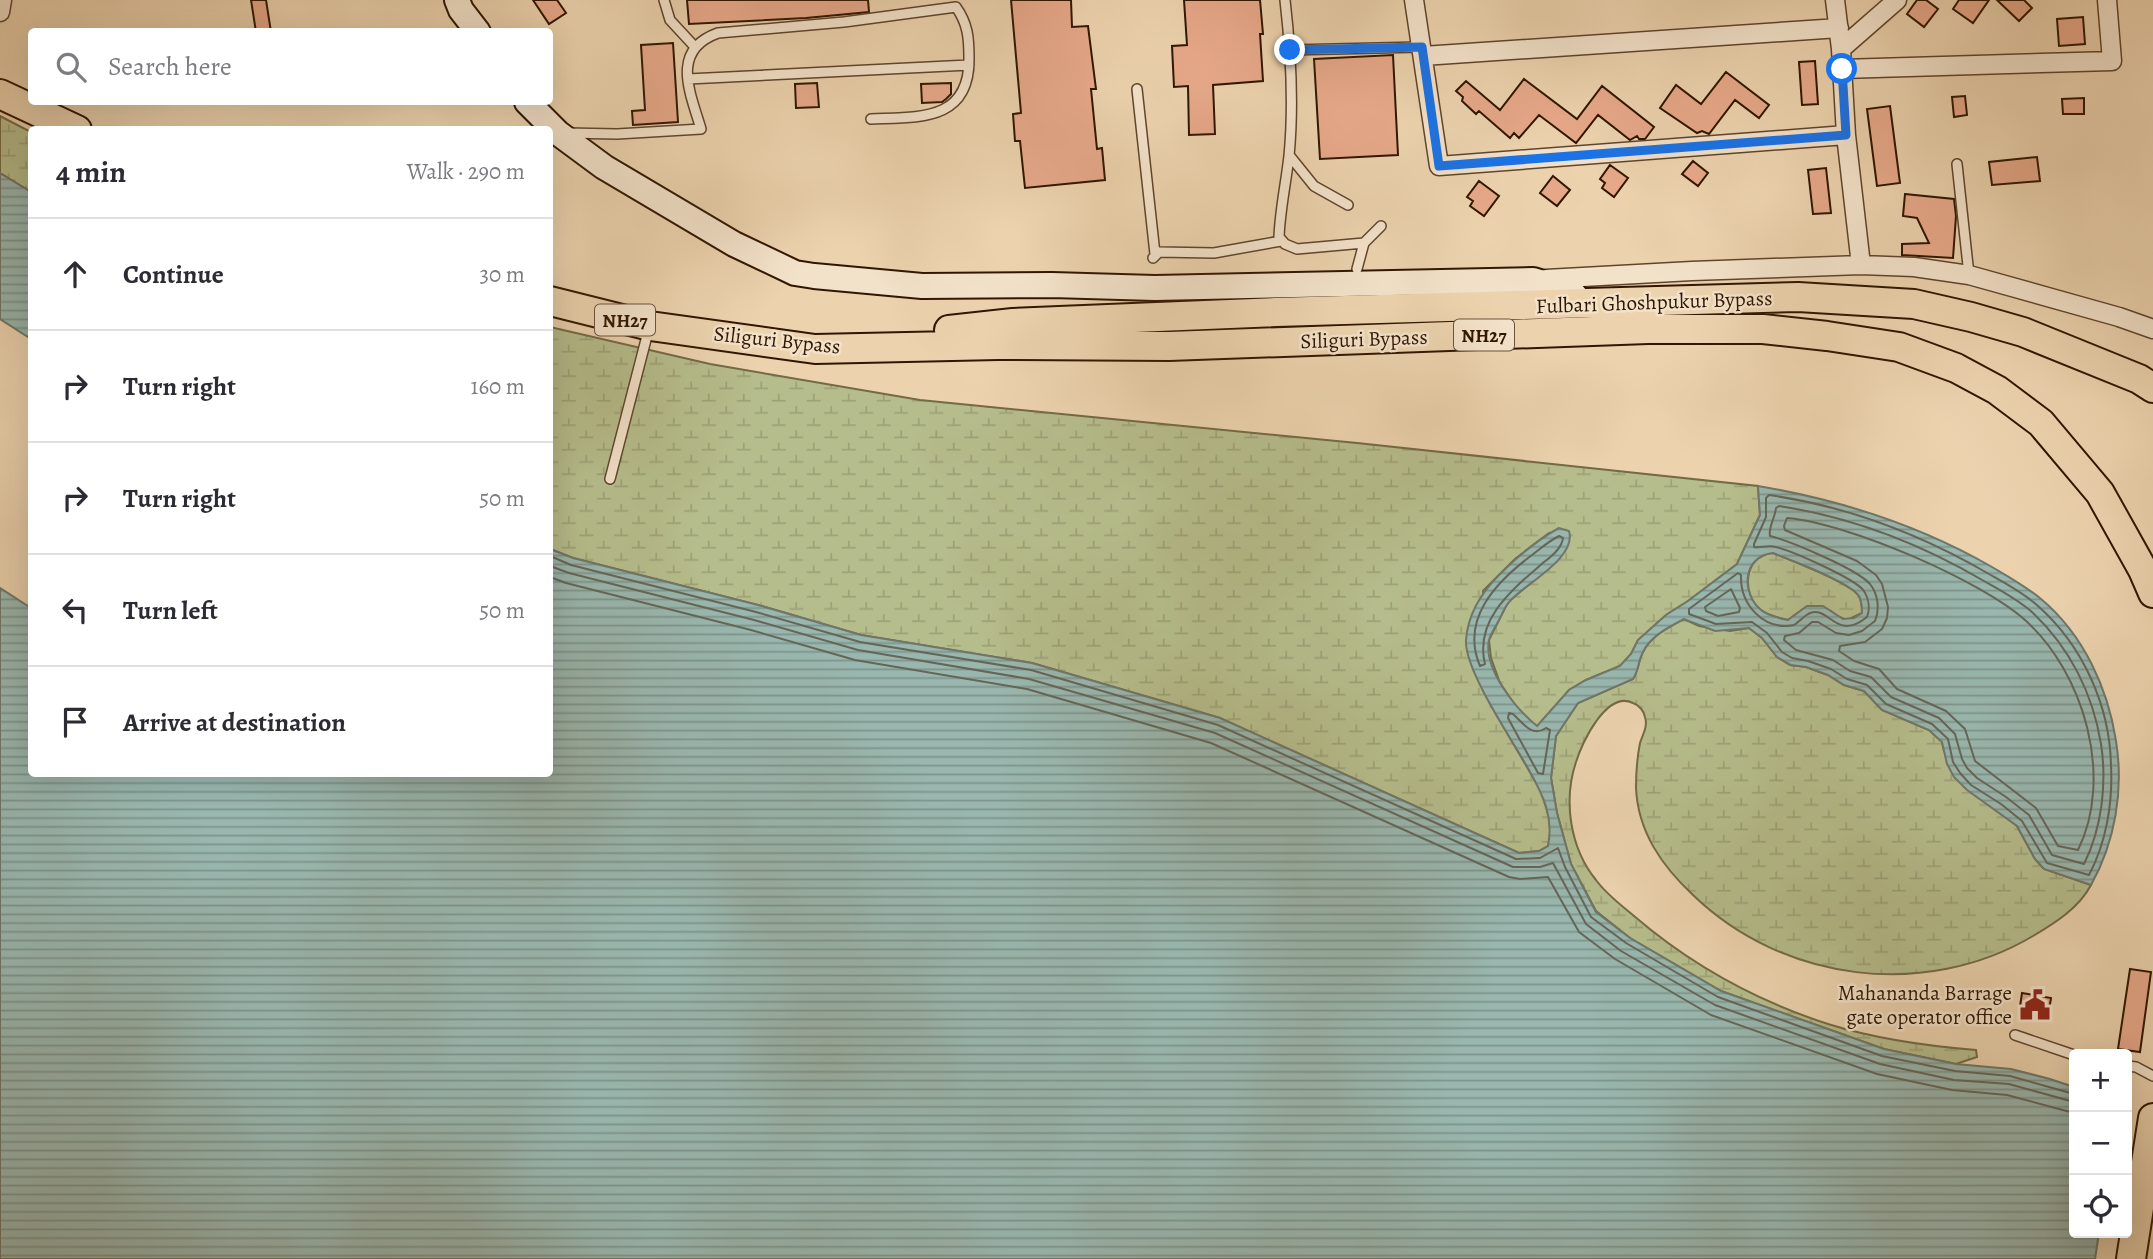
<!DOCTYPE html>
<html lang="en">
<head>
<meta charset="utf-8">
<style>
  body { margin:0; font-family:Alegreya,serif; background:#f2f2f3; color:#2b2b33 }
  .controls { position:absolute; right:21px; bottom:21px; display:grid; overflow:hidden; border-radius:7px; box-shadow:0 7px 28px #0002 }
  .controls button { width:63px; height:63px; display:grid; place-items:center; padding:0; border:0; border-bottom:2px solid #e1e1e2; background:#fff; color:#2b2b33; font:35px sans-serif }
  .stop { position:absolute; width:21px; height:21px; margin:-16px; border:5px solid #1a73e8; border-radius:50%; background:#fff }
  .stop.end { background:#1a73e8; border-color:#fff; box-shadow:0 2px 7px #0008 }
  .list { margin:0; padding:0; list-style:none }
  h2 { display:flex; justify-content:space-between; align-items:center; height:91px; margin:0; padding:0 28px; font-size:30px }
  h2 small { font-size:23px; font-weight:400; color:#7c7c81 }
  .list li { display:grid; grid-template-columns:46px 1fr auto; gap:21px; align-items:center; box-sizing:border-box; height:112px; padding:0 28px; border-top:2px solid #e1e1e2 }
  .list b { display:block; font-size:26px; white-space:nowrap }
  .list em { font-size:23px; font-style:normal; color:#7c7c81 }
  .icon { flex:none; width:38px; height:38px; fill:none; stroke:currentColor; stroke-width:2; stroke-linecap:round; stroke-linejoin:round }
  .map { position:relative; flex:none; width:2153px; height:1259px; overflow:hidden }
  .search { position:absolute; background:#fff; box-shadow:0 7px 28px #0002; left:28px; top:28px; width:525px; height:77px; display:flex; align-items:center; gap:18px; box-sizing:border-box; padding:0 24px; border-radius:7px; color:#7c7c81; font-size:26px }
  .panel { position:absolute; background:#fff; box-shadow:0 7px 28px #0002; left:28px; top:126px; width:525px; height:651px; border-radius:7px }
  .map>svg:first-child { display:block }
  .wetland { fill:url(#wetland-marsh); stroke:#736a46; stroke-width:2 }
  .water { fill:url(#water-rules); stroke:#6f7769; stroke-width:2; fill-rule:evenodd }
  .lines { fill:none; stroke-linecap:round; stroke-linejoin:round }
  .shore { stroke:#646658; stroke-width:2 }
  .building { fill:#e7a98a; stroke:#301600; stroke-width:2 }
  .service-casing { stroke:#5f452c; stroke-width:12 }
  .minor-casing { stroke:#5f452c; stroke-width:21 }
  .secondary-casing { stroke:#301600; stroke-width:28 }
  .trunk-casing { stroke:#301600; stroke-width:32 }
  .service { stroke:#f3e2ca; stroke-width:9 }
  .minor { stroke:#f3e2ca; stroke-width:18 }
  .secondary { stroke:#f3e2ca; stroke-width:24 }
  .trunk { stroke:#ecd3ae; stroke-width:28 }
  .route { stroke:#1a73e8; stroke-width:9 }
  .labels { text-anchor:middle; stroke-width:5; stroke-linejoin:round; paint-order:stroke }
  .shield { fill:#f3e2ca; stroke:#6a533d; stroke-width:2 }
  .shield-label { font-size:19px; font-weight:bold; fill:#301600 }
  .street-label { font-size:21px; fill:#301600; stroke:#f3e2ca }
  .poi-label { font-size:21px; fill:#301600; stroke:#f3e2ca; text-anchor:end }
</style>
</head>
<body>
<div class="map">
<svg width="2153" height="1259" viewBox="0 0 2153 1259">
  <defs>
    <pattern id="wetland-marsh" width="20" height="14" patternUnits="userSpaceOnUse" patternTransform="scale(1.75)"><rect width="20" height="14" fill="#b6bd8c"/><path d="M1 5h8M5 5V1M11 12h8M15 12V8" fill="none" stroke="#9da277"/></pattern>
    <pattern id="water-rules" width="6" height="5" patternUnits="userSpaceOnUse" patternTransform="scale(1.75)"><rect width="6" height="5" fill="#99b7af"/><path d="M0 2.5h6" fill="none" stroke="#7d948c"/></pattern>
  </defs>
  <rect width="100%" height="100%" fill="#ecd3ae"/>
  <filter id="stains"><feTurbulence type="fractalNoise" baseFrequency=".00286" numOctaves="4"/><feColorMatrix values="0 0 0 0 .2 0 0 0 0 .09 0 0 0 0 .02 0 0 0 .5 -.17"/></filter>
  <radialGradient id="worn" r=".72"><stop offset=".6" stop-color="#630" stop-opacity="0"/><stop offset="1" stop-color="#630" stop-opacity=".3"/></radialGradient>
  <!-- wetland -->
  <path class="wetland" d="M0,116L31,132V192L0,173Z
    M550,327L710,364L920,400L1357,443L1758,486L1760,515L1737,564L1688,601L1666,615L1638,640L1631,654L1620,666L1586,680L1569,690L1537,727L1517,708L1500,683L1491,658L1489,640L1508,602L1560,558L1549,533L1515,559L1483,591L1489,702L1541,791L1552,827L1548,846L1539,851L1519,853L1220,718L1032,663L861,635L758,605L573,558L550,549Z
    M1773,553C1790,560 1850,582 1859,596C1862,602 1862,607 1862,613L1847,620L1837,616L1831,611L1803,609L1788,620C1779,618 1768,616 1761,610C1741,594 1743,556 1773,553Z
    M1684,619L1699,626L1730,631L1749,628L1762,638L1777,657L1790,665L1806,667L1828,675L1844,685L1864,691L1882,710L1929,730L1942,742L1944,751L1997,809L2017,826L2035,859L2044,869L2091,885C2079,908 2055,923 2033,936C1925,1000 1783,982 1693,895C1662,866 1638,832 1636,788C1636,773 1637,758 1640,743C1643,734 1648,726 1645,717C1644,711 1639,705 1633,703C1607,690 1582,742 1576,762C1563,801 1570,848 1596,880C1606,894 1621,905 1634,916C1690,964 1757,1001 1828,1024C1876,1039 1926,1046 1976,1050L1977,1057L1956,1064L1884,1049L1721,991L1630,938L1596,911L1571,864L1557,813L1551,778L1556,736L1578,703L1633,679C1639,670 1638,661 1643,652C1651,636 1669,627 1684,619Z"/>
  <!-- water -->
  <path class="water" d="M0,173L31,192V339L0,319Z
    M1758,486C1841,500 1919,525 1992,567C2009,577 2027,587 2041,599C2083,634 2108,688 2116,741C2124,790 2115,842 2091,885L2044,869L2035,859L2017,826L1967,790L1954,777L1947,764L1942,742L1929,730L1882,710L1864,691L1844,685L1828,675L1806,667L1791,665L1777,657L1762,638L1749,628L1715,631L1684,619C1669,627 1650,636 1643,652C1638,661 1639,670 1633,679L1578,703L1556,736L1551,778L1557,813L1571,864L1596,912L1630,938L1721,991L1884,1049L1956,1064L2011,1069L2050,1079L2074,1087V1233H2099L2095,1259H0V588L31,608L32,774H550V549L573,558L758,605L861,635L1032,663L1220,718L1519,853L1539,851L1548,846C1554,817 1543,795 1529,770C1513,741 1464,670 1466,640C1468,613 1481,593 1499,575C1517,557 1537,540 1559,528L1569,531C1577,558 1526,583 1510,601C1505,606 1502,614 1499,620C1496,626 1491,633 1489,640C1483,669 1516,709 1537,726L1569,690L1586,680L1620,666L1631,654L1638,640L1666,615L1688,601L1737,564L1760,515ZM1773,553C1790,560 1850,582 1859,596C1862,602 1862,607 1862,613L1854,618L1843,619L1823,606H1807L1788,620C1779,618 1768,616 1761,610C1741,594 1742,556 1773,553Z"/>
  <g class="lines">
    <!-- shore -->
    <path class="shore" d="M1769,495C1846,506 1922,535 1989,574C2005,583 2024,593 2038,606C2083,646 2110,706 2111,766C2113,803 2106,843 2089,875L2047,863L2022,821L2001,804L1971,785L1960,773L1953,762L1948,739L1932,724L1886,704L1867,685L1847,679L1831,669L1808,661L1792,658L1782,652L1767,633L1752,622L1716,624L1689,614V609L1738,573L1741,575C1740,604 1763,631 1794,625C1799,622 1803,617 1808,614C1829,603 1835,643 1867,617C1870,609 1869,599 1864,591C1856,579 1792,551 1776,547C1768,545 1761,548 1754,547V544L1766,517V498Z
      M1779,506C1851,517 1921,544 1984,581C2000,590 2019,600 2033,613C2070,648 2093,694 2101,744C2107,783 2102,828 2084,864L2052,855L2029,815L2006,797L1977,778L1967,768L1962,759L1955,734L1939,718L1891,697L1871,677L1850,671L1833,660L1796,650L1784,640L1785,636L1799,633L1812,622H1818L1836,633L1849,635L1862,631L1875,621C1880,609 1878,594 1870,584C1857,569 1790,541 1770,536C1768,528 1775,518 1776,508Z
      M1787,518C1848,523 1980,580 2025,620C2084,673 2114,777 2078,850L2058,846L2036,808L1975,761L1965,729L1946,711L1897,689L1879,669L1854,661L1839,651L1840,646L1865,642L1882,629L1887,618L1888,607L1882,584L1876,575L1857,561L1785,530L1784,526Z
      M1559,536L1563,538C1562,548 1552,556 1544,562C1513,589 1474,619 1485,664L1480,666C1460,619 1496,582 1532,555C1541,548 1549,541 1559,536Z
      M550,556L571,565L756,612L860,642L1031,670L1218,725L1516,859L1540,858L1558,848L1565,867L1591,917L1626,943L1718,997L1882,1056L1955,1071L2010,1076L2074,1094
      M550,566L569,573L754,620L858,650L1029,679L1215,733L1513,867H1540L1553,863L1586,924L1621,951L1715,1005L1880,1064L1954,1080L2009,1084L2074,1102
      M550,577L566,583L751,630L855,660L1027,689L1211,743L1509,877L1520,879L1548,877L1579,932L1615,959L1711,1015L1877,1074L1952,1090L2007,1095L2074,1113
      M1731,589L1740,608L1739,612L1718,616L1706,611L1705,607Z
      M1509,713L1513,714C1523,723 1532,738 1546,728L1550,730L1543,774L1538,773L1508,718Z"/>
  </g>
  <!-- building -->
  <path class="building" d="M251,0H266L271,32H256Z
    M533,0H557L566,13L549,24Z
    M687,0H868L869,12L806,18L689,24Z
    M1011,0H1071L1072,27L1088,26L1096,89H1091L1097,149L1102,148L1105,180L1025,188L1020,141H1015L1013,114L1021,113Z
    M1184,0H1260L1263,34H1260L1263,81L1213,85L1215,134L1189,135L1188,86L1174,87L1172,46L1187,45Z
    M1917,0H1926L1938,9L1924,27L1907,14Z
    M1959,0H1989L1973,23L1953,9Z
    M1997,0H2024L2032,8L2019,21Z
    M2083,17L2085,44L2059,46L2057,19Z
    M673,43L678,122L633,125L632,111L645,110L641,45Z
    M1393,55L1398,155L1320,159L1314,59Z
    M1815,61L1818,104L1802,105L1799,62Z
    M1726,72L1769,105L1759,118L1735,100L1709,134L1702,131L1697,133L1660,108L1676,85L1701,104Z
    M1524,79L1577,119L1602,86L1654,127L1645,139H1639L1637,136L1630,140L1598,115L1576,143L1539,115L1519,138L1514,133L1510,138L1479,111L1476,114L1462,101L1463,97L1456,91L1466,81L1500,110Z
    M817,83L819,107L796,108L795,84Z
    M951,83V94L946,99L942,102L922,103L921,84Z
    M1965,96L1967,115L1954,117L1952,97Z
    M2084,98V114H2063L2062,99Z
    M1890,106L1900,183L1877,186L1867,109Z
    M2037,157L2040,181L1992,185L1989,162Z
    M1693,161L1708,173L1698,186L1682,174Z
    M1610,165L1628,178L1614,197L1602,188L1605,183L1600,179Z
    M1826,168L1831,213L1813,214L1808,170Z
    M1553,176L1570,190L1557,206L1540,193Z
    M1479,181L1499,196L1484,216L1470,206L1473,201L1467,197Z
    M1905,194L1954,199L1956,216L1953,258L1902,255V244L1929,243L1917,218L1903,216Z
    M2130,969L2151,972L2140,1052L2118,1049Z
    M2022,993L2051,998L2048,1017L2019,1013Z"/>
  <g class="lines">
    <!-- service casing -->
    <g class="service-casing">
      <path id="service" d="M664,0L670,20L695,47
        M1285,0C1291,52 1294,104 1289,156C1286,183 1280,210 1279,237L1285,244L1297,249L1364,243
        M1290,50L1421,47
        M688,79L969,65
        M1137,89L1155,254
        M567,133L617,134L701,129C690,92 670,50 718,33L844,22L956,7C968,24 969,38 969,58C970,122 918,117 871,119
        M1289,155L1314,186L1348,205
        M1957,164L1969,275
        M1153,258L1159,252L1214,253L1281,241
        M1357,269L1364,243L1381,226
        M610,479L649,328
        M2015,1035L2074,1055
        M2127,1066L2136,1067L2153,1076"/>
    </g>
    <!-- minor casing -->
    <g class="minor-casing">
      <path id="minor" d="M1414,0L1439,166L1846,135
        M1835,0L1841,49L1846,135L1861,265
        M0,12L2,0
        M1841,49L1897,0
        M1423,56L1839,28
        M1842,69L2112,61L2107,0
        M1546,279L1692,271L1861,265L1914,267L1969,275L2119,317L2153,329"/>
    </g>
    <!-- secondary casing -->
    <g class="secondary-casing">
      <path id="secondary" d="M457,0L461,10L478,32
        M527,102L558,133L604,167L734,244L795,273L814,276L922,286L1052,285L1155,288L1533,280L1572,292L1582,304"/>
    </g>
    <!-- trunk casing -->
    <g class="trunk-casing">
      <path id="trunk" d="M0,94L77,130
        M550,301L650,326L815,349L998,345L1169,346L1648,329H1763L1827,336L1899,347L1956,368L1997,390L2041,423L2100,493L2143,570L2153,593
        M949,330L1013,323L1276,312L1798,297L1914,304L1971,317L2023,332L2139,379L2153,388
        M2131,1259L2153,1118"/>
    </g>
    <!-- service -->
    <use href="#service" class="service"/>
    <!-- minor -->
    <use href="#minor" class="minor"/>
    <!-- secondary -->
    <use href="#secondary" class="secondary"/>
    <!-- trunk -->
    <use href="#trunk" class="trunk"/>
  </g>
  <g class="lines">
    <!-- route -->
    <path class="route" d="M1290,50L1422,47L1439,166L1846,135L1842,69"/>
  </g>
  <!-- icons -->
  <defs>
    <g id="civic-bare" transform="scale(2.415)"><path d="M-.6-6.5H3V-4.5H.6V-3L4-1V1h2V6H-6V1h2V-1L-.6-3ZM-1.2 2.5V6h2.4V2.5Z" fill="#8f2418" stroke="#f3e2ca" stroke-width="2.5" paint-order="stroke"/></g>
  </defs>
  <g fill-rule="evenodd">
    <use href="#civic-bare" x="2035" y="1005"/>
  </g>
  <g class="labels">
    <!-- shield labels -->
    <g class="shield">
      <rect x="595" y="304.5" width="60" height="31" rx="5"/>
      <rect x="1454" y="319.5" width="60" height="31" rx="5"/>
    </g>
    <g class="shield-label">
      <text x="625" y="327">NH27</text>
      <text x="1484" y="342">NH27</text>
    </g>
    <!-- street labels -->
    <g class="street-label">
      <text transform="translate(1654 302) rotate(-2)" y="7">Fulbari Ghoshpukur Bypass</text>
      <text transform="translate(1364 339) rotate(-2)" y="7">Siliguri Bypass</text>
      <text transform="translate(777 340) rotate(6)" y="7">Siliguri Bypass</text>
    </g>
    <!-- poi labels -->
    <g class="poi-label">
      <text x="2012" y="1000">Mahananda Barrage<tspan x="2012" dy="24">gate operator office</tspan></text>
    </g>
  </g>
  <rect width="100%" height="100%" filter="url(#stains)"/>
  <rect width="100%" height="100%" fill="url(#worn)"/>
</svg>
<div class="controls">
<button>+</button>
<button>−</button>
<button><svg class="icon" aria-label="locate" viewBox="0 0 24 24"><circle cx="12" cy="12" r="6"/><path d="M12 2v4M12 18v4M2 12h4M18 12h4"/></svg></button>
</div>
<div class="stop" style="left:1842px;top:69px"></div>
<div class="stop end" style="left:1290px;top:50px"></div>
<div class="search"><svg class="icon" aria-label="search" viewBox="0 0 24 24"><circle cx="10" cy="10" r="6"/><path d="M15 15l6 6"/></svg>Search here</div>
<section class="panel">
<h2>4 min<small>Walk · 290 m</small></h2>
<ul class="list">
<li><svg class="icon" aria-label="ahead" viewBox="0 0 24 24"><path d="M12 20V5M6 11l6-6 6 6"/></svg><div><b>Continue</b></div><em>30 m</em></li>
<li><svg class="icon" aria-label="right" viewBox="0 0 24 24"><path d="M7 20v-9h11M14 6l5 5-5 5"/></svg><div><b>Turn right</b></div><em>160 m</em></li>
<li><svg class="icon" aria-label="right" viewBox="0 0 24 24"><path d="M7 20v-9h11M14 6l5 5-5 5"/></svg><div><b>Turn right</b></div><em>50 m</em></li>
<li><svg class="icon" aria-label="left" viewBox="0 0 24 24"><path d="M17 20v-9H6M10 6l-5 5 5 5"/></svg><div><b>Turn left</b></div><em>50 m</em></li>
<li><svg class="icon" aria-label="arrive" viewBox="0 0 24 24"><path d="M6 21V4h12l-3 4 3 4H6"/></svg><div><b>Arrive at destination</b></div></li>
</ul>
</section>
</div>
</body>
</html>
